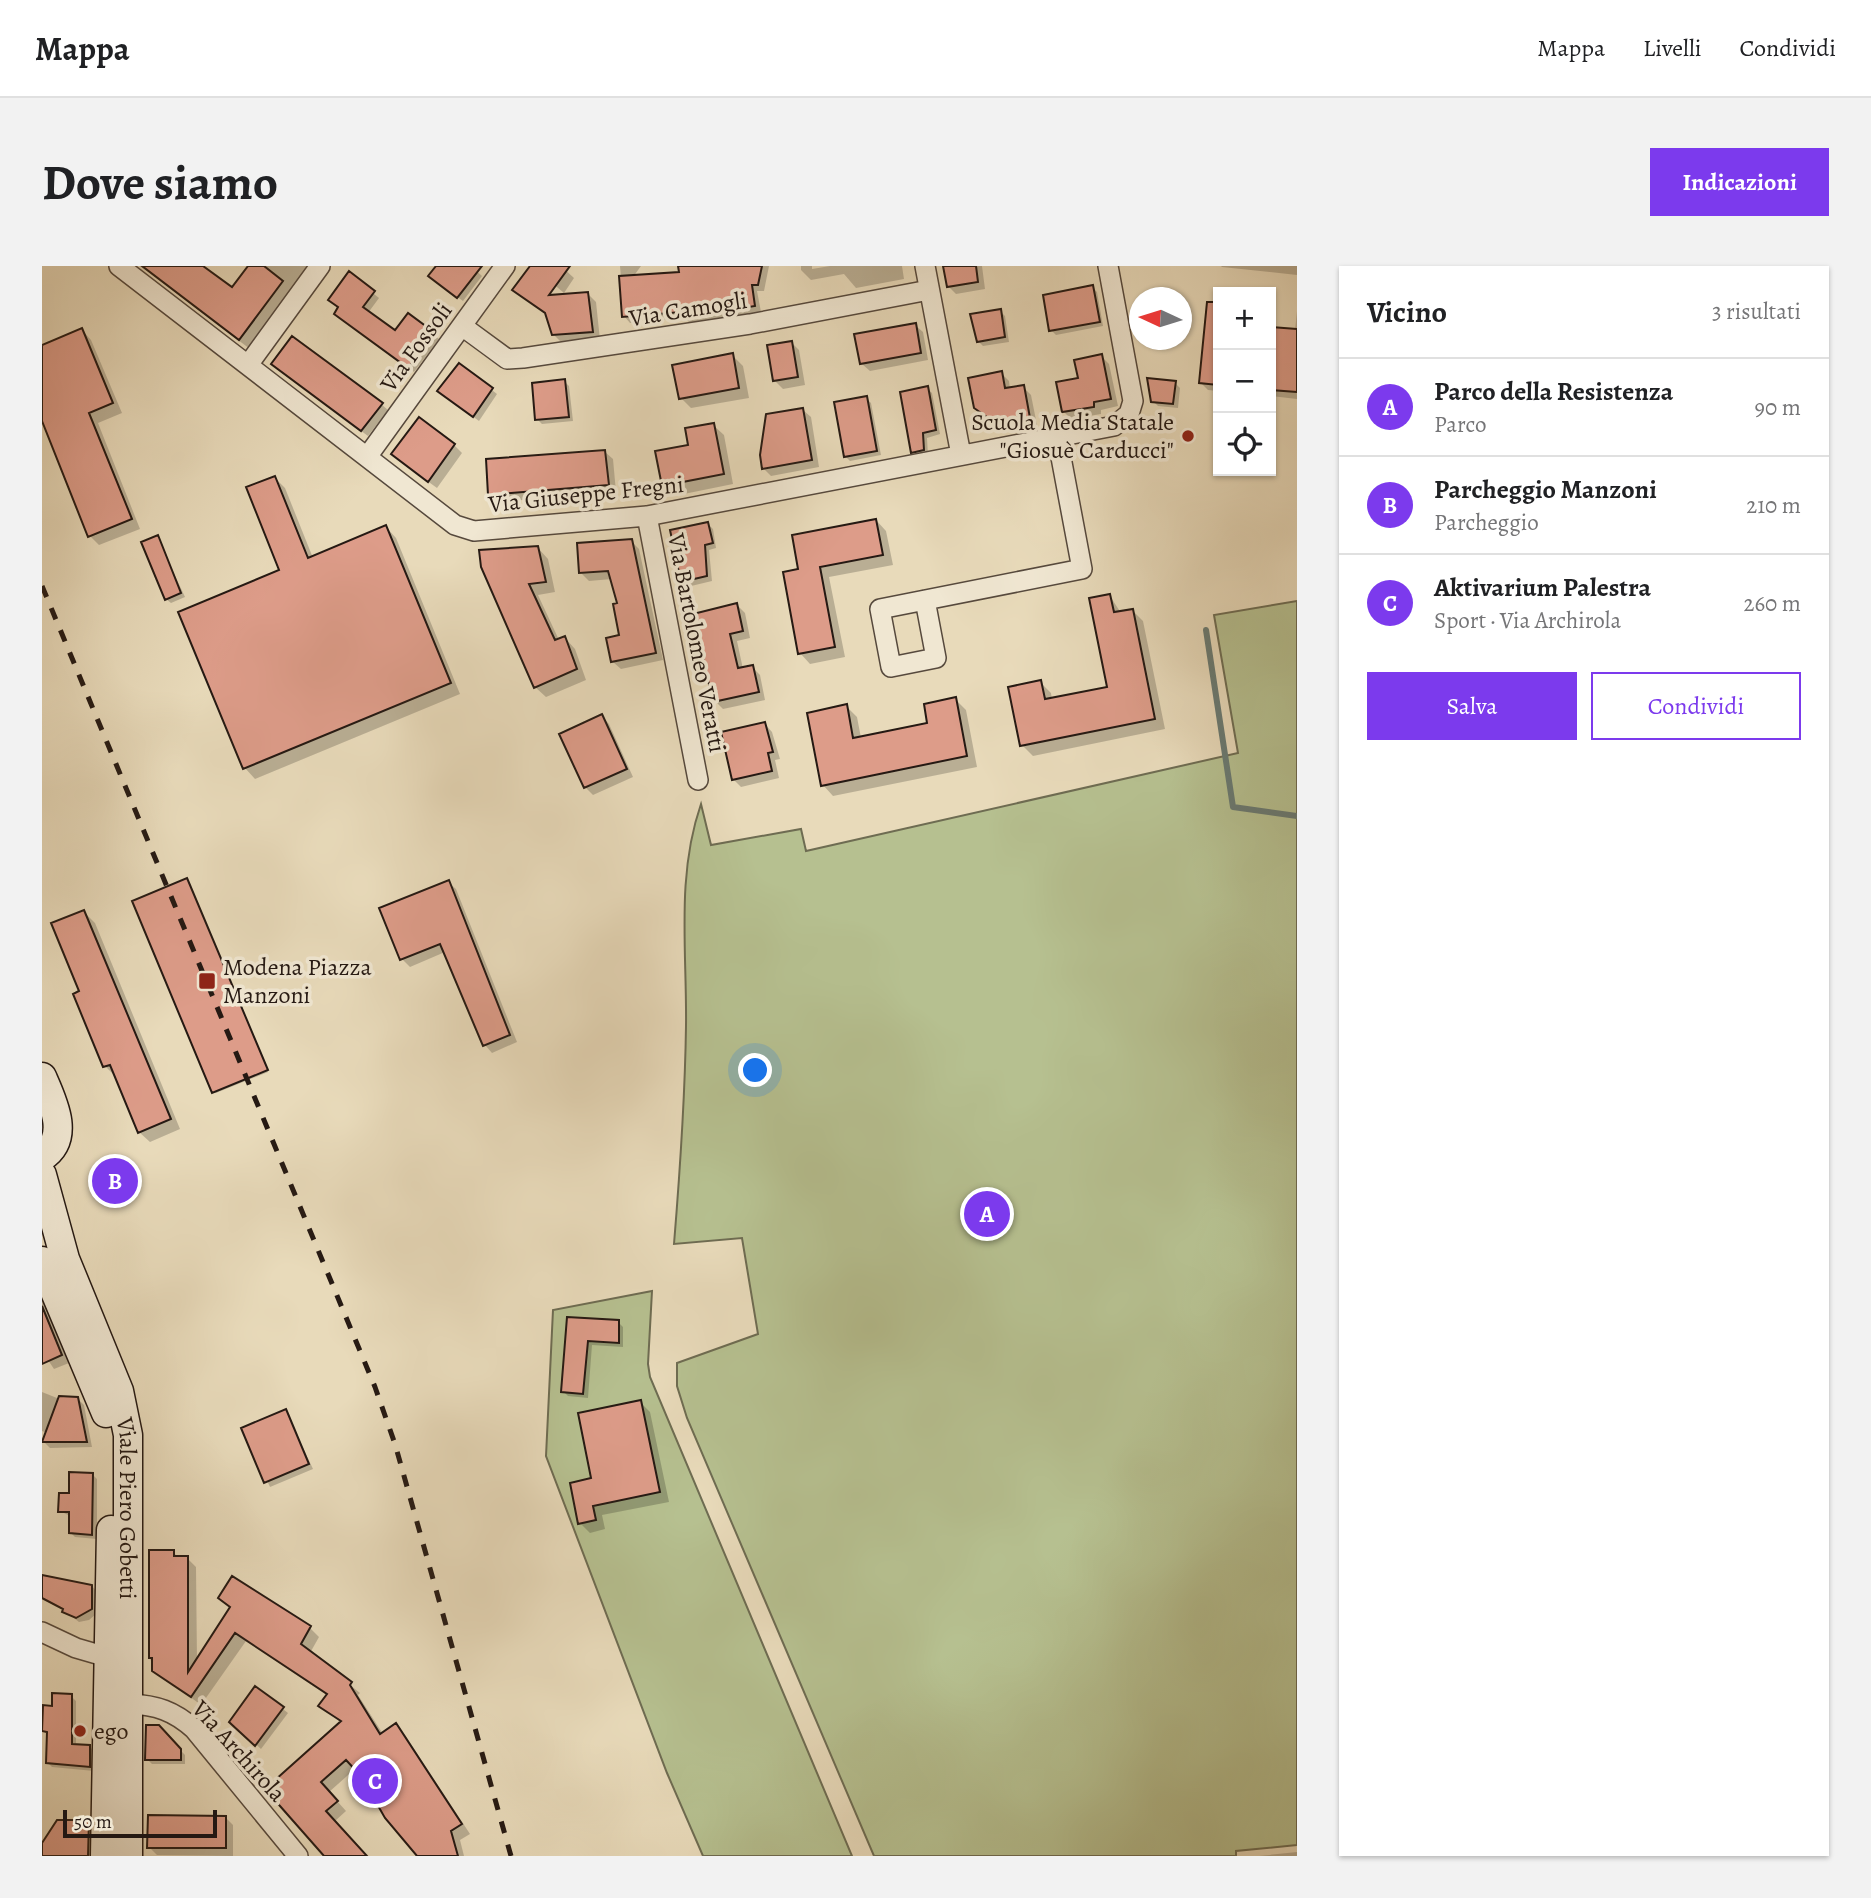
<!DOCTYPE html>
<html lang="it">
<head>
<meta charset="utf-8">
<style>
  body { margin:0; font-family:Alegreya,serif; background:#f2f2f2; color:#202124 }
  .controls { position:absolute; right:21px; top:21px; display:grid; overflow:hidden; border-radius:0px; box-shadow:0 2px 5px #0004 }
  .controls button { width:63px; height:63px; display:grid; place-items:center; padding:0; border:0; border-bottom:2px solid #e0e0e0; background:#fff; color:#202124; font:35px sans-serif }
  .compass { position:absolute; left:1087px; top:21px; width:63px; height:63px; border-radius:50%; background:#fff; box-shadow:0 2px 5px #0004; rotate:274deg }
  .scale { position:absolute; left:21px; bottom:18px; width:154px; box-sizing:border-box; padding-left:7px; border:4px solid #251913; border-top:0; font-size:19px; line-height:24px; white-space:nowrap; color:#251913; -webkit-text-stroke:5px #f0e7d2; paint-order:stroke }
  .you { position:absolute; left:714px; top:805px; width:24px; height:24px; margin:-18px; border:5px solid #fff; border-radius:50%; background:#1a73e8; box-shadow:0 0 0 10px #1a73e833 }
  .badge { display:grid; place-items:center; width:46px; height:46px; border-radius:50%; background:#7c3aed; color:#fff; font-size:23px; font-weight:700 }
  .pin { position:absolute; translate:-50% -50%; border:4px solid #fff; box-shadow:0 2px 7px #0006 }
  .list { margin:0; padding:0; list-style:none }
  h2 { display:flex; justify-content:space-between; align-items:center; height:91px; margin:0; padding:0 28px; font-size:30px }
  h2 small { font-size:23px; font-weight:400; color:#757577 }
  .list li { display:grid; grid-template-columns:46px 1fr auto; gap:21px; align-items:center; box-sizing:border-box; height:98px; padding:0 28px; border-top:2px solid #e0e0e0 }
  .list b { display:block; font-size:26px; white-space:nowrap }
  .list p { margin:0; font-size:23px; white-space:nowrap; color:#757577 }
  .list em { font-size:23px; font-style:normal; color:#757577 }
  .actions { display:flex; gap:14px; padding:21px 28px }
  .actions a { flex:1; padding:16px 0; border:2px solid #7c3aed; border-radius:0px; text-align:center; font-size:24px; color:#7c3aed }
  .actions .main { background:#7c3aed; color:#fff }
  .icon { flex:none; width:38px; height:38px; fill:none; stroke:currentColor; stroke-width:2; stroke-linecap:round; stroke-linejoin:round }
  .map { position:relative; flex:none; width:1255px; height:1590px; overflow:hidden; border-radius:0px }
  header { display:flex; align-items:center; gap:42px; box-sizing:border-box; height:98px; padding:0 35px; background:#fff; border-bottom:2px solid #e0e0e0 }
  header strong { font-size:33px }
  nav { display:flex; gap:38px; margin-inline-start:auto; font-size:24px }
  .intro { display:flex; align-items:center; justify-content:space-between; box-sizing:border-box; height:168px; padding:0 42px }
  h1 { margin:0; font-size:49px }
  .button { padding:18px 32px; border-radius:0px; background:#7c3aed; color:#fff; font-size:24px; font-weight:700 }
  main { display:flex; gap:42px; padding:0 42px }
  aside { flex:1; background:#fff; border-radius:0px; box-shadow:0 2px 5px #0004 }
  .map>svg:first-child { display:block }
  .green { fill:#b6c090; stroke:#6e6c52; stroke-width:2 }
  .shadow { fill:#0003 }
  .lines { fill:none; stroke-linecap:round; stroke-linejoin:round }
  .stream { stroke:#697a73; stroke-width:6 }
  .building { fill:#dd9c89; stroke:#251913; stroke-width:2 }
  .minor-casing { stroke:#56493d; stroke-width:22 }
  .secondary-casing { stroke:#251913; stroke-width:31 }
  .minor { stroke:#f0e7d2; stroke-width:19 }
  .secondary { stroke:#f0e7d2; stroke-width:28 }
  .rail { stroke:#251913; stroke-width:5; stroke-dasharray:12 12; stroke-linecap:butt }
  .poi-dot { fill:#8f2418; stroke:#f0e7d2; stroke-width:2.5 }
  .labels { text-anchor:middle; stroke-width:7; stroke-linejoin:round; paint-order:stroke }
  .street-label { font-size:24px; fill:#251913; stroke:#f0e7d2 }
  .poi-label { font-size:24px; fill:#251913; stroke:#f0e7d2; text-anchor:start }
</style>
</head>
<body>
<header>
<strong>Mappa</strong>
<nav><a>Mappa</a><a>Livelli</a><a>Condividi</a></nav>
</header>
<div class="intro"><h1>Dove siamo</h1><a class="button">Indicazioni</a></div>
<main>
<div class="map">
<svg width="1255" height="1590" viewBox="0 0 1255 1590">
  <rect width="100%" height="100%" fill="#e8daba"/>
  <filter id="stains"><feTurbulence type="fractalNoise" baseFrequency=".00286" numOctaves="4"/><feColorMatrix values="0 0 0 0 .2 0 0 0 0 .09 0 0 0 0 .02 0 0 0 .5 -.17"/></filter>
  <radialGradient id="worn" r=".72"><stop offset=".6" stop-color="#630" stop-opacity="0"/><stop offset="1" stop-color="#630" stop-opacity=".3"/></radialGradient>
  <!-- green -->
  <path class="green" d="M1255,335V1579L1194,1585V1590H832L645,1152L635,1120V1097L716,1068L700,972L632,978C638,905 643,832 644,760C645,684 634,610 659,538L669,579L759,563L764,585L1196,487L1172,349Z
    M610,1025L606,1098L608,1111L810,1590H661L625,1507L504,1190L511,1044Z"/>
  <!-- shadow -->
  <path class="shadow" d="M98,0H158L190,24L209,0H270L208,83Z
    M396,0H429L440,10L421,35L393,15Z
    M490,0H519L532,12L522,27Z
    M578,0H599L591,11L639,7L638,0H727L722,25H715L719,46L649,58L643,52L588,57L582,50Z
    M759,0H770V3L788,0H860L862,13L814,22L802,8L769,14L759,4Z
    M902,0H940L943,23L914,28L906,20Z
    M1179,0H1255V9L1180,1Z
    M307,8L337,32L326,47L354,67L392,68L397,73L372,106L299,52Z
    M1050,21L1055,26L1061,60L1014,69L1009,64Z
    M546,28L554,36L558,74L520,77L512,69L506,49L491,39Z
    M958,45L963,50L967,76L941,80L936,75Z
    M1255,45V133L1229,130V62L1253,65Z
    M1165,56L1176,58V125L1166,124L1158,116Z
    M873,59L881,66L886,94L828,105L820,98Z
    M40,64L49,74L80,147L56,157L98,263L57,279L48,270L0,141V82Z
    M750,77L757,84L763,119L741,123L733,115Z
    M690,89L701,100L707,132L649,142L639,132Z
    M1059,90L1067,98L1076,140L1059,144V148L1029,153L1021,145L1038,113Z
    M418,99L455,128L437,155L403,130Z
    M238,105L339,138L346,144L326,170Z
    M959,107L967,115L968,123L981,121L989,129L995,159L964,165L933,141Z
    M522,115L527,120L531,155L500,158L495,153Z
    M1133,117L1138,122L1136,142L1116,140L1111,135Z
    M885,122L890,127L898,168L885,172L886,189L876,191L871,186Z
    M824,132L829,137L839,189L808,195L803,190Z
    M761,144L769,151L777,201L729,210L721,202Z
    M671,159L682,169L691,218L632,230L622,220L648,180Z
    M412,179L420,187L395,222L359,196Z
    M563,186L571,193L574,226L456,236L448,228Z
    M233,212L243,222L271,292L344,261L354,272L418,428L213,513L203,502L139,347L239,305Z
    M834,254L844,265L851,299L787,311L803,391L768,398L758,387V305Z
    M666,258L671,263L674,282L667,284L670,315L645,321L640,316Z
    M115,271L143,331L129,337L124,333Z
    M589,275L597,283L621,394L579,403L571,396L566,373L579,370L577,338L570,313L547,315L539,307Z
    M496,282L506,293L513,326L496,329L517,374L523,372L533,383L544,414L504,431L493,421L441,300Z
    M1068,330L1079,347L1091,345L1101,355L1123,463L991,490L980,479L998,416L1009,427L1010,434L1067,422Z
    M695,339L703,347L708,372L695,375L701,403L710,401L718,409L723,434L681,443L673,435L654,349Z
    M913,433L924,444L935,501L791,530L781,519L804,440L815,451L819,472L887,458Z
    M560,450L567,458L591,511L551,529L543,521L519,468Z
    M723,458L730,466L738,493L733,494L737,512L699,521L691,513Z
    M145,614L226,806L174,827L172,826Z
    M406,616L414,623L475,776L450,787L443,779L403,686L368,701L360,693L340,643Z
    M42,646L53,657L138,863L108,876L97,866L74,811L63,800L39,726Z
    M0,1030L27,1097L12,1103L0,1085Z
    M527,1053L576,1056L581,1061V1081L550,1079L546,1132L526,1130L521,1125Z
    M0,1126L20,1134L35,1132L42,1139L50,1181L8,1182L1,1175L5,1167L0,1165Z
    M598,1136L608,1146L627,1236L560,1249L563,1263L548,1267L538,1257L551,1214Z
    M244,1145L271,1203L228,1221L201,1163Z
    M50,1208L55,1213V1273L33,1271L28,1266V1250L18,1245L28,1229Z
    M131,1286L137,1292H145L154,1301L155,1395L190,1342L268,1362L277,1371L268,1387L318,1427L316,1429L341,1468L354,1460L363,1469L428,1568L418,1574L422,1590H377L345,1551L314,1502L287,1526L304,1545L293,1555L324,1590H284L225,1523L299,1457L279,1440L286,1430L204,1375L159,1439L112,1404L108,1392Z
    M50,1320L55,1326L54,1348L47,1354L37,1356L13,1337Z
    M214,1422L246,1447L219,1483L190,1456Z
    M29,1430L34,1435V1480L48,1481L52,1485V1505L10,1501L6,1497L7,1470L2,1465L11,1441Z
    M116,1461L143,1489V1498H110L105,1493Z
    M183,1551L191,1559V1590L115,1589L107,1581Z
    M46,1556L54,1564L55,1590H1L12,1574Z
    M1255,1586V1590H1217Z"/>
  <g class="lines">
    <!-- stream -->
    <path class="stream" d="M1164,364L1191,541L1255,550"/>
  </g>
  <!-- building -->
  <path class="building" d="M100,0H161L190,21L206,0H222L241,15L197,74Z
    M394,0H440L415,32L386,10Z
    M488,0H528L507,29L546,26L551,66L510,69L503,47L470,24Z
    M636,0H720L716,19H710L713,40L640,52L639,46L580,51L577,10L637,6Z
    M901,0H934L936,16L905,21Z
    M307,5L333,25L321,41L353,64L366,47L393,67L366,102L292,48L296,41L286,34Z
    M1051,19L1058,56L1007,65L1001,29Z
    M1165,36H1176V119L1157,117Z
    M959,43L963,71L935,76L928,48Z
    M874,57L879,87L818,98L812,68Z
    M1229,61L1255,63V126L1229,124Z
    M40,62L71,137L47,147L90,253L46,271L0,155V79Z
    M250,70L341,137L319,165L229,98Z
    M750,75L756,111L731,115L725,79Z
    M691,87L697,122L637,133L630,99Z
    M1060,88L1069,133L1052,136V141L1020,146L1014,116L1036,112L1032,94Z
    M417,97L451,122L431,151L395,125Z
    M960,105L963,122L982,119L988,152L955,158L932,142L926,112Z
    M1105,112L1134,115L1131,138L1109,136Z
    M523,113L527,151L493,154L490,117Z
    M886,120L894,164L881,167L882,184L869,187L858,126Z
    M825,130L835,185L802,191L792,136Z
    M761,142L770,194L720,203L718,189L724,148Z
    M377,151L413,178L386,216L349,188Z
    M672,157L682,208L620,220L613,185L646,179L643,162Z
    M563,184L567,219L446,229L444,193Z
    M233,210L266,292L344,259L409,417L201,503L136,346L237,304L204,221Z
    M834,253L841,289L778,301L793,381L756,388L741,306L756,303L750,269Z
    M666,256L671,277L663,279L665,310L639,316L628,264Z
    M116,269L139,327L123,334L99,276Z
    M590,273L614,387L569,396L564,372L577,369L571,338L575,337L566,305L537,307L535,277Z
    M496,280L504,316L487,318L513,374L523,370L535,403L492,422L439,301L437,284Z
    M1068,328L1072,346L1091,343L1113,453L978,480L966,421L999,414L1003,433L1065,421L1047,332Z
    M695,337L701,365L688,368L696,402L711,399L717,426L671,436L651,348Z
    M914,431L925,490L779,520L765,447L805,438L811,472L885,457L882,438Z
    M560,448L585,503L542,522L517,468Z
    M723,456L731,486L726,487L730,505L690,514L679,466Z
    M145,612L226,804L170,827L90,635Z
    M407,614L468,769L441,780L398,678L358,694L337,642Z
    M42,644L129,853L96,867L68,799L61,801L31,728L37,725L9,657Z
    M0,1040L20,1089L0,1098Z
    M525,1051L577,1054V1077L546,1075L541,1128L519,1126Z
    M17,1130L36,1131L45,1176H0Z
    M599,1134L618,1226L551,1240L554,1254L536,1258L528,1217L549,1212L536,1147Z
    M244,1143L267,1198L222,1217L199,1162Z
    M27,1206L51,1207L50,1269L27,1267V1246H16L17,1227H27Z
    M107,1284H132V1290H146V1406L188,1341L176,1332L190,1310L269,1360L259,1378L310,1416L308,1419L338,1468L354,1457L420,1558L409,1565L416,1590H375L343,1552L319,1510L304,1494L279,1516L296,1535L284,1545L325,1590H282L223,1523L299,1455L276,1440L285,1428L193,1367L149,1431L110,1405V1392H107Z
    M0,1309L50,1319V1343L34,1352L20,1346L21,1343L0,1332Z
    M213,1420L242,1441L213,1480L187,1456Z
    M10,1427L30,1428V1478L48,1479V1501L4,1497L5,1466L0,1465L1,1439L10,1440Z
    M104,1459H117L139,1483V1494H103Z
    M106,1549L184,1550V1582H105Z
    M15,1554H47L46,1590H0V1577Z"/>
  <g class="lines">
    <!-- minor casing -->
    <g class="minor-casing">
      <path id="minor" d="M77,0L413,259L432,265L605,250L1072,160L1087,148L1091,135L1066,0
        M883,0L919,189
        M420,60L465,93L481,92L708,58L887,24
        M206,99L278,0
        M325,191L463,0
        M605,250L656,514
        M883,334L894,392L849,401L838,343L1040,303L1015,170
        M0,1366L34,1382L65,1391
        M88,1438C114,1439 132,1445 152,1463L256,1590"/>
    </g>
    <!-- secondary casing -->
    <g class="secondary-casing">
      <g id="secondary">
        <path d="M0,811C11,836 29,872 0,891"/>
        <path id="s1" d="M0,909L23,993L77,1125L86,1169V1590"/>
        <path d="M0,995L64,1147"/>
        <path d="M63,1590L69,1264"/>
      </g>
    </g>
    <!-- minor -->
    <use href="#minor" class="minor"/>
    <!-- secondary -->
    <use href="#secondary" class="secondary"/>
    <!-- rail -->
    <path class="rail" d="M0,320L333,1121L353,1178L469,1590"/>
  </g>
  <!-- markers -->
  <g class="poi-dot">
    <circle cx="1146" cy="170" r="7"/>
    <rect x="156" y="706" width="18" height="18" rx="3.5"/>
    <circle cx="38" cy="1465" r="7"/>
  </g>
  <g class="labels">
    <!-- street labels -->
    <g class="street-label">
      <text transform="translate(646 43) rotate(-9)" y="8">Via Camogli</text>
      <text transform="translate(374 81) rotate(-54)" y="8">Via Fossoli</text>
      <text transform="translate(544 228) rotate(-6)" y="8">Via Giuseppe Fregni</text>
      <text transform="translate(655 377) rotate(79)" y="8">Via Bartolomeo Veratti</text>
      <text dy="8" stroke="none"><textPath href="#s1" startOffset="348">Viale Piero Gobetti</textPath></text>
      <text transform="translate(197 1485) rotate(48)" y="8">Via Archirola</text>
    </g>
    <!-- poi labels -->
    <g class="poi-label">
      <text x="1132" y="164" text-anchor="end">Scuola Media Statale<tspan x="1132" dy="28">"Giosuè Carducci"</tspan></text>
      <text x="181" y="709">Modena Piazza<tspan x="181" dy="28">Manzoni</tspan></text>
      <text x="52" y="1473">ego</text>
    </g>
  </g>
  <rect width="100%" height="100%" filter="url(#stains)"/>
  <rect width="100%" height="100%" fill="url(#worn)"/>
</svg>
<div class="controls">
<button>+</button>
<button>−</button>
<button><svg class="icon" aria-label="locate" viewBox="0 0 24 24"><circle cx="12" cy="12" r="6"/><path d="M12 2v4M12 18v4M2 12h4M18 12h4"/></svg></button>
</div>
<svg class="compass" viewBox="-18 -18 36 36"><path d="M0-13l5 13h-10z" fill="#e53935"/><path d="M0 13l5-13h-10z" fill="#757577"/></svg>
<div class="scale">50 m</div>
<div class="you"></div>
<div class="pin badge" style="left:945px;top:948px">A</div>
<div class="pin badge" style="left:73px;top:915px">B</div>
<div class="pin badge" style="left:333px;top:1515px">C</div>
</div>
<aside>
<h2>Vicino<small>3 risultati</small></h2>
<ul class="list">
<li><span class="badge">A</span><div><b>Parco della Resistenza</b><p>Parco</p></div><em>90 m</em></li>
<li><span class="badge">B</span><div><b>Parcheggio Manzoni</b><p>Parcheggio</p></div><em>210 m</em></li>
<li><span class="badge">C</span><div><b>Aktivarium Palestra</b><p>Sport · Via Archirola</p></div><em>260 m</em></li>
</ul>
<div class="actions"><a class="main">Salva</a><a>Condividi</a></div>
</aside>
</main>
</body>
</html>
